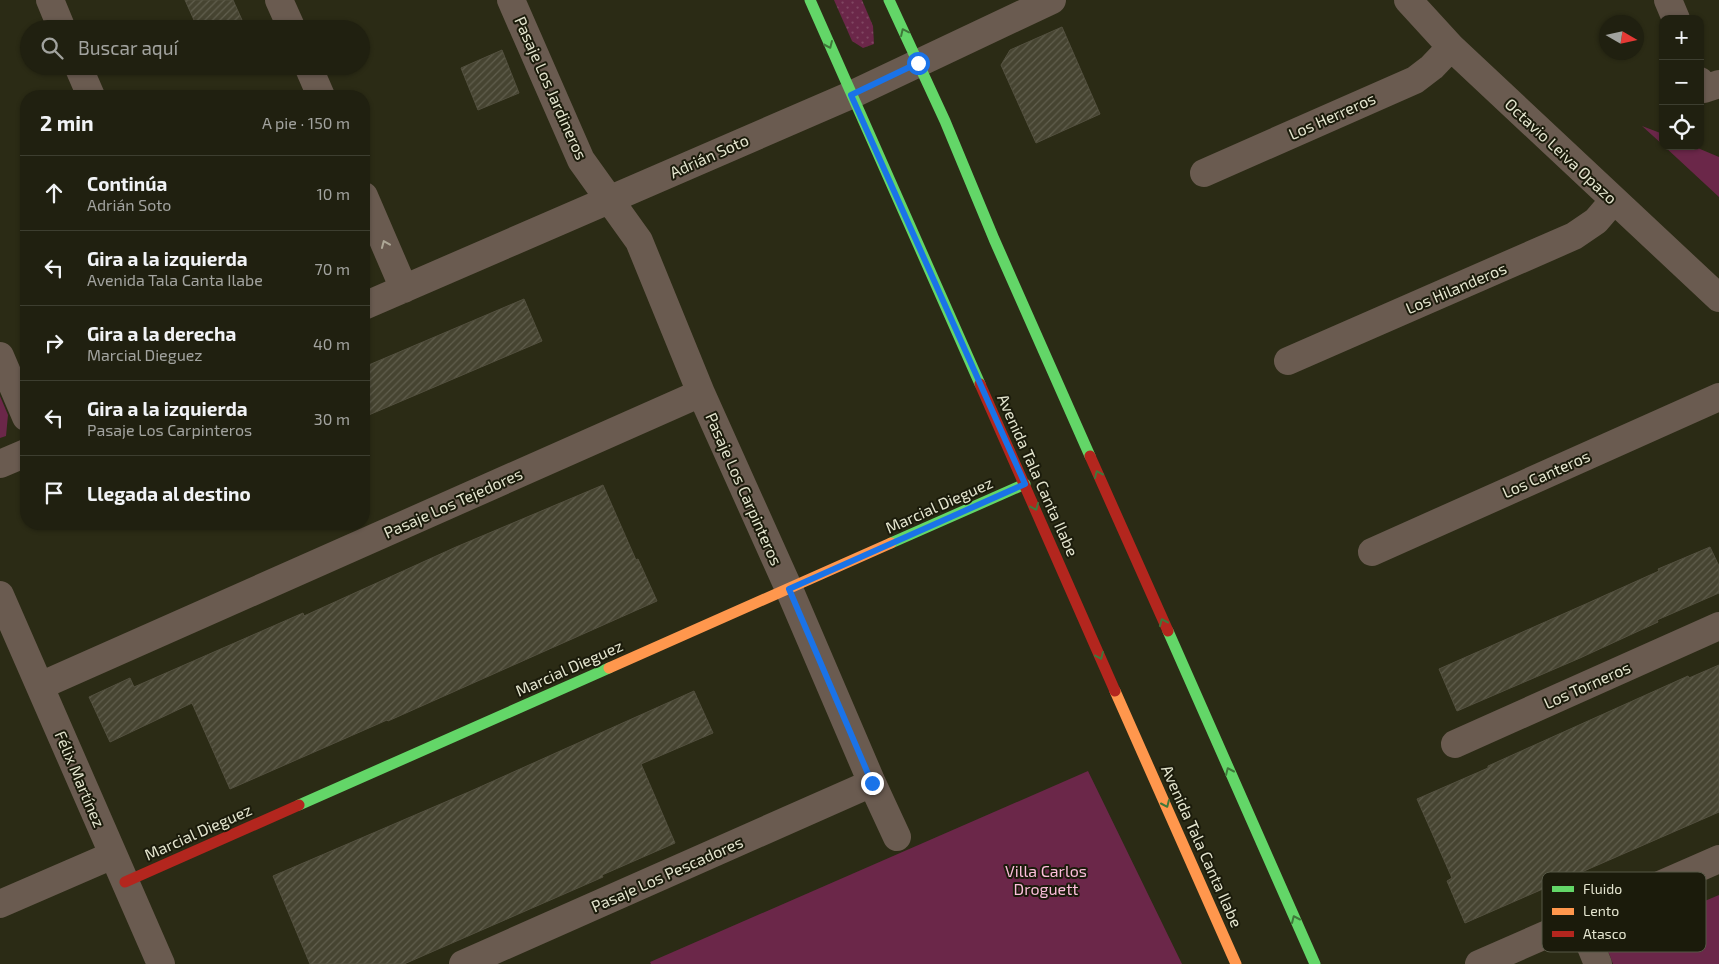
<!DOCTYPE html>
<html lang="es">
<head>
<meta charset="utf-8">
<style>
  body { margin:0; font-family:"Exo 2",sans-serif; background:#2d2d1e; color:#f1f3f6 }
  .controls { position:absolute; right:15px; top:15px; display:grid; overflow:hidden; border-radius:10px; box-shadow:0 1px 4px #0004 }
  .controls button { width:45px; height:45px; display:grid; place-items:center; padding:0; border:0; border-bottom:1px solid #3d3e30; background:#202010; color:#f1f3f6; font:25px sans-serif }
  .compass { position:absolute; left:1599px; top:15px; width:45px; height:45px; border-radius:50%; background:#202010; box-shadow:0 1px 4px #0004; rotate:99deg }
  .stop { position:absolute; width:15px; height:15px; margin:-11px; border:4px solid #1a73e8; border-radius:50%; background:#fff }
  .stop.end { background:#1a73e8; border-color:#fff; box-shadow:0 1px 5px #0008 }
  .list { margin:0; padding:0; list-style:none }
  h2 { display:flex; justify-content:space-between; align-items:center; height:65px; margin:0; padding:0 20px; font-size:21px }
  h2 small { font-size:16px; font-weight:400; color:#a2a39f }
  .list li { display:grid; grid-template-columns:32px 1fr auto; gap:15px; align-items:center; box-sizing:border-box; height:75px; padding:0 20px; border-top:1px solid #3d3e30 }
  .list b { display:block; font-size:19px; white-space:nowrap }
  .list p { margin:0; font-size:16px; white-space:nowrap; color:#a2a39f }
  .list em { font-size:16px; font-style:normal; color:#a2a39f }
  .icon { flex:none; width:28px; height:28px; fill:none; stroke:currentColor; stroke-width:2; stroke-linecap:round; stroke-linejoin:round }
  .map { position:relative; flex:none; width:1719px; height:964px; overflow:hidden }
  .search { position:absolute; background:#202010; box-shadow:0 1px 4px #0004; left:20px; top:20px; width:350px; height:55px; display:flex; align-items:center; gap:12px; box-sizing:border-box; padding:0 18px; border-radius:28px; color:#a2a39f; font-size:19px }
  .panel { position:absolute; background:#202010; box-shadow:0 1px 4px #0004; left:20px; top:90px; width:350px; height:440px; border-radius:20px }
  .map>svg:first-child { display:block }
  .grass { fill:url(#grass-dots) }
  .green { fill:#6b2749 }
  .building { fill:url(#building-hatch); stroke:#53503f }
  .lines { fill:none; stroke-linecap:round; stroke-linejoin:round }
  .street { stroke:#6a5b50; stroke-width:28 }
  .fast { stroke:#63d668; stroke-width:11 }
  .slow { stroke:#ff974d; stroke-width:11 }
  .jam { stroke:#b3261e; stroke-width:11 }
  .oneway { stroke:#3f783a }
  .oneway2 { stroke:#ada796 }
  .route { stroke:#1a73e8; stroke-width:6 }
  .labels { text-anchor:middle; stroke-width:4; stroke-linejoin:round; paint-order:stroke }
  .street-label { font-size:16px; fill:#e4e5cf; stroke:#1b1b0b }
  .park-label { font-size:16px; fill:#fcbedb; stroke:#1b1b0b }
  .key { fill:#1b1b0b; stroke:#575846; stroke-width:1 }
  .key-label { font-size:14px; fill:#e4e5cf }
</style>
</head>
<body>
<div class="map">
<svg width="1719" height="964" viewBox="0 0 1719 964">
  <defs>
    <pattern id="grass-dots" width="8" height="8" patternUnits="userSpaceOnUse" patternTransform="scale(1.25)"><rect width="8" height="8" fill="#6b2749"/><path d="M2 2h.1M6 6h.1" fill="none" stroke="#804662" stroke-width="1.8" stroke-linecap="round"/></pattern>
    <pattern id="building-hatch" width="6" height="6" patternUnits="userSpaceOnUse" patternTransform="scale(1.25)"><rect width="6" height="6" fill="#464431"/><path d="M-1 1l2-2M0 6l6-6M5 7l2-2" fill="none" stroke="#615f4e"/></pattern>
  </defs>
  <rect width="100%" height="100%" fill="#2b2b15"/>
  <!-- grass -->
  <path class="grass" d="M834,0H862L873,26L874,44L863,48L852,41Z"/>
  <!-- green -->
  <path class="green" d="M1642,126L1663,134V145Z
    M1664,146H1693L1719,157V197Z
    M0,396L8,415L6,436L0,438Z
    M1088,771L1182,964H651L650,962Z
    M1719,895V964H1613L1605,943Z"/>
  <!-- building -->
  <path class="building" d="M185,0H233L246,29H198Z
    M1062,27L1100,114L1036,143L1001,65L1010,50Z
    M502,50L519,93L478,110L461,68Z
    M524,299L542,341L364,417V367Z
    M603,485L636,560L638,559L657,601L388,721L387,720L230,789L192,703L110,742L89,697L130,678L134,687L303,613L304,616L456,547Z
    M1710,547L1719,566V593L1657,620L1658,622L1580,658L1457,711L1439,669L1588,603L1659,571L1658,569Z
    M1719,665V812L1465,923L1447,881L1452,878L1417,799L1488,768V766L1688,676L1689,678Z
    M694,691L713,733L641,764L675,843L602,875L603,877L404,964H310L273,876L471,791Z"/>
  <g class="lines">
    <!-- street -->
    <path class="street" d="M50,0L62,29
      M279,0L292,29
      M511,0L581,160L639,241L701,393L789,589L872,783L897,837
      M1408,0L1451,47L1719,298
      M1668,0L1676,19
      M78,66L91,96
      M308,66L321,96
      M1700,81L1704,89L1719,84
      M1204,173L1415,80L1432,67L1451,47
      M364,196L404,289
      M364,306L851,95L1052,0
      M0,356L26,417
      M1288,361L1574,236L1596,221L1614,200
      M0,464L26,453
      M1372,552L1719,397
      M0,595L161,964
      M40,686L701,393
      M1455,744L1719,626
      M0,904L113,855
      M1580,920L1598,964
      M463,964L872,783
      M1479,964L1719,859"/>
    <!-- fast -->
    <path class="fast" d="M810,0L980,384
      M889,0L945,121L994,239L1090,456
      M891,543L1025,484
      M1168,631L1315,964
      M299,805L609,668"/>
    <!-- slow -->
    <path class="slow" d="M609,668L891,543
      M1115,691L1236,964"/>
    <!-- jam -->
    <path class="jam" d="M980,384L1115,691
      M1090,456L1168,631
      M125,882L299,805"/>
  </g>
  <!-- one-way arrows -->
  <defs><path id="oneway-chevron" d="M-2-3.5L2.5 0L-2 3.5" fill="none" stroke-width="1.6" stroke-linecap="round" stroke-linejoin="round" transform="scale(1.25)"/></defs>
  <g class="oneway">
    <use href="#oneway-chevron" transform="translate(904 32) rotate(-115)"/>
    <use href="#oneway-chevron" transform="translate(829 45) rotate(66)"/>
    <use href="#oneway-chevron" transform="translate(1098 474) rotate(-114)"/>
    <use href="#oneway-chevron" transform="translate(1035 507) rotate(66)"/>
    <use href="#oneway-chevron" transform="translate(1163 622) rotate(-114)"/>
    <use href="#oneway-chevron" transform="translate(1100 656) rotate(66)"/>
    <use href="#oneway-chevron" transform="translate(1229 771) rotate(-114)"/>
    <use href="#oneway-chevron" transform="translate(1166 804) rotate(66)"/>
    <use href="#oneway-chevron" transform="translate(1295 919) rotate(-114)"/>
  </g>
  <use class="oneway2" href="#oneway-chevron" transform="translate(385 244) rotate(-113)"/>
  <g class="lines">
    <!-- route -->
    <path class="route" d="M872,783L789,589L1025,484L851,95L918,63"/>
  </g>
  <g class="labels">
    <!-- street labels -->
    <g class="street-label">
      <text transform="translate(551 88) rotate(66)" y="6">Pasaje Los Jardineros</text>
      <text transform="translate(1332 116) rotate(-24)" y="6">Los Herreros</text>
      <text transform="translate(1561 151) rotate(43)" y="6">Octavio Leiva Opazo</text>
      <text transform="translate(709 156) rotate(-24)" y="6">Adrián Soto</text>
      <text transform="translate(1456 288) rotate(-23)" y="6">Los Hilanderos</text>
      <text transform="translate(1546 474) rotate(-24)" y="6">Los Canteros</text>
      <text transform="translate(1038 475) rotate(66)" y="6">Avenida Tala Canta Ilabe</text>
      <text transform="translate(744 489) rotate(66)" y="6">Pasaje Los Carpinteros</text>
      <text transform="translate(453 503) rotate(-24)" y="6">Pasaje Los Tejedores</text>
      <text transform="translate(939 505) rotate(-24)" y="6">Marcial Dieguez</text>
      <text transform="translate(569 668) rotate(-24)" y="6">Marcial Dieguez</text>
      <text transform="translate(1587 685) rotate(-24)" y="6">Los Torneros</text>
      <text transform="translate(80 779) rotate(67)" y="6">Félix Martínez</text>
      <text transform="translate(198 832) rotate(-24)" y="6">Marcial Dieguez</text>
      <text transform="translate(1202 846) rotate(66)" y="6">Avenida Tala Canta Ilabe</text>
      <text transform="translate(667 874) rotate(-24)" y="6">Pasaje Los Pescadores</text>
    </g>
    <!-- park labels -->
    <g class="park-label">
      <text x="1046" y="877">Villa Carlos<tspan x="1046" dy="18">Droguett</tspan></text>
    </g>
  </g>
  <!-- legend -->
  <rect x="1542" y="872" width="164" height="80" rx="8" class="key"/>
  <rect x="1552" y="886" width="22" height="6" fill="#63d668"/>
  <rect x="1552" y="908" width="22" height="7" fill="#ff974d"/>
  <rect x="1552" y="931" width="22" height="6" fill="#b3261e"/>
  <g class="key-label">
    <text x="1583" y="894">Fluido</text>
    <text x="1583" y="916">Lento</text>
    <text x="1583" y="939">Atasco</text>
  </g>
</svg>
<div class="controls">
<button>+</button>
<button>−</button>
<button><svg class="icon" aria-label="locate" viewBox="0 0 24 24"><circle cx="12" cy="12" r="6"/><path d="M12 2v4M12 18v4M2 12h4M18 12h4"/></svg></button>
</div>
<svg class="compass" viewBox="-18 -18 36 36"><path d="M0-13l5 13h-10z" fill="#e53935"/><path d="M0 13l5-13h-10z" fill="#a2a39f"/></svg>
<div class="stop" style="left:918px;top:63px"></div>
<div class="stop end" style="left:872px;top:783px"></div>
<div class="search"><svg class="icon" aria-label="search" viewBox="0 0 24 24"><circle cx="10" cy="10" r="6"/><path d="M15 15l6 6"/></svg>Buscar aquí</div>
<section class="panel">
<h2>2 min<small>A pie · 150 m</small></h2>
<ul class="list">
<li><svg class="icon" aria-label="ahead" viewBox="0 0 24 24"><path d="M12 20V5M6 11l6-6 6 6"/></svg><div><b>Continúa</b><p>Adrián Soto</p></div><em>10 m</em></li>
<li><svg class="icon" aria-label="left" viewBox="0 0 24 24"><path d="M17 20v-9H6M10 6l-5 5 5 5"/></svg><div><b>Gira a la izquierda</b><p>Avenida Tala Canta Ilabe</p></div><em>70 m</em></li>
<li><svg class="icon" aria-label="right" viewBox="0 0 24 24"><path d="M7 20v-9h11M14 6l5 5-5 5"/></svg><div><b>Gira a la derecha</b><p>Marcial Dieguez</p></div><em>40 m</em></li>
<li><svg class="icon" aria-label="left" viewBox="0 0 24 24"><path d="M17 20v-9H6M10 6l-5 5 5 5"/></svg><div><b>Gira a la izquierda</b><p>Pasaje Los Carpinteros</p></div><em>30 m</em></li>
<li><svg class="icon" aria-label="arrive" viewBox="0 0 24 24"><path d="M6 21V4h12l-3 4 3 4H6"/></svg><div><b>Llegada al destino</b></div></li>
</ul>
</section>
</div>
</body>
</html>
